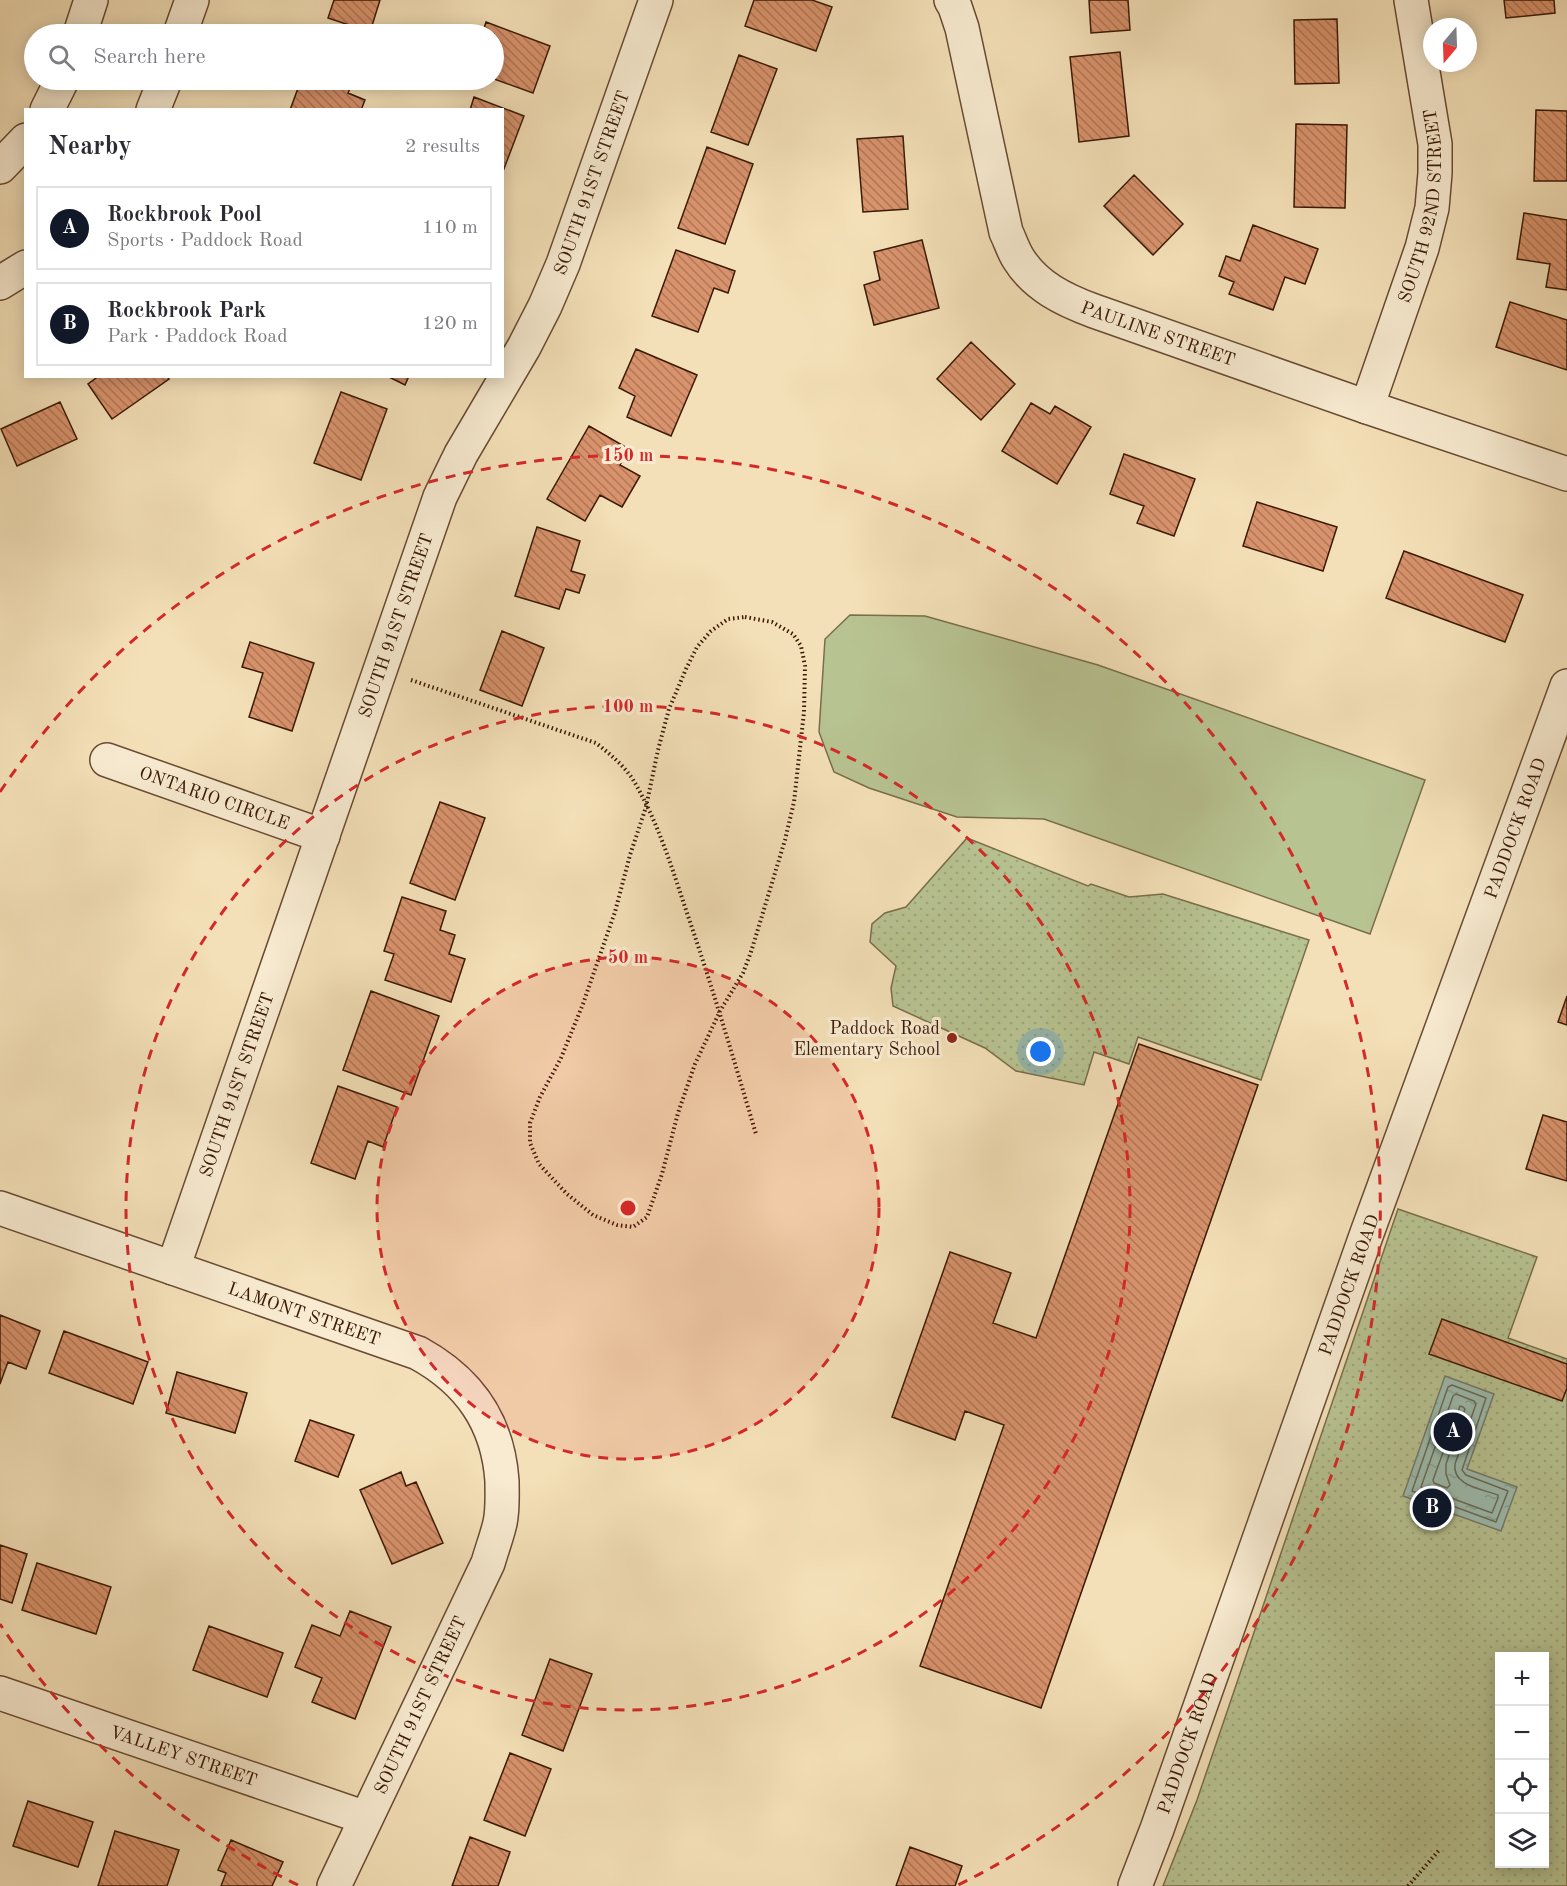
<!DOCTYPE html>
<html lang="en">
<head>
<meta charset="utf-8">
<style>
  body { margin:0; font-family:"Old Standard TT",serif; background:#f2f2f3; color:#2b2b33 }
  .controls { position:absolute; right:18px; bottom:18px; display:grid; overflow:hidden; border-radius:0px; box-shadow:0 3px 15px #0003 }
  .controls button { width:54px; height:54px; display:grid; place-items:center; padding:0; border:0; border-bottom:2px solid #e1e1e2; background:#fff; color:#2b2b33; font:30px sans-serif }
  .compass { position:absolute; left:1423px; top:18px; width:54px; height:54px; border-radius:50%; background:#fff; box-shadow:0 3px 15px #0003; rotate:199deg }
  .you { position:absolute; left:1041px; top:1052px; width:21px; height:21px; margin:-15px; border:4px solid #fff; border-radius:50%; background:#1a73e8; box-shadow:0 0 0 9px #1a73e833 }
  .badge { display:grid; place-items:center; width:39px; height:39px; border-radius:50%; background:#111827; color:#fff; font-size:20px; font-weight:700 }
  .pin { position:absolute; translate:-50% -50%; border:3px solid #fff; box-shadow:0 2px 6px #0006 }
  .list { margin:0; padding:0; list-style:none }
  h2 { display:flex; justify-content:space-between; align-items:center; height:78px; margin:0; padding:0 24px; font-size:26px }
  h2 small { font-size:20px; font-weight:400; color:#7c7c81 }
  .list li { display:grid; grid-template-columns:39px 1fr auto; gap:18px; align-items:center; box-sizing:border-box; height:84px; margin:0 12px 12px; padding:0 12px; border:2px solid #e1e1e2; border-radius:0px }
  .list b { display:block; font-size:22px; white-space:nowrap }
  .list p { margin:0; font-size:20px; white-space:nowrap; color:#7c7c81 }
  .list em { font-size:20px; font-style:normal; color:#7c7c81 }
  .icon { flex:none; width:33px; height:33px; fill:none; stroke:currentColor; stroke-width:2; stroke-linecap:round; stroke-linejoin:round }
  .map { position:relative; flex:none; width:1567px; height:1886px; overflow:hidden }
  .search { position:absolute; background:#fff; box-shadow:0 3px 15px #0003; left:24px; top:24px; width:480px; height:66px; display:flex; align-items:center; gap:15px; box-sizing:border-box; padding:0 21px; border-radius:33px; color:#7c7c81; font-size:22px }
  .panel { position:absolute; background:#fff; box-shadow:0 3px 15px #0003; left:24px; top:108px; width:480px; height:270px; border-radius:0px }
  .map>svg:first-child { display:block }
  .park { fill:url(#park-dots); stroke:#796e4c; stroke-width:1.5; fill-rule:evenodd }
  .pitch { fill:#b8c392; stroke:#796e4c; stroke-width:1.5 }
  .water { fill:url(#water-ripples); stroke:#757b6c; stroke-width:1.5 }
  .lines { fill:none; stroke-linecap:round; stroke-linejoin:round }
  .shore { stroke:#6b6b5a; stroke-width:1.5 }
  .building { fill:url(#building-back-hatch); stroke:#3a1905; stroke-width:1.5 }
  .minor-casing { stroke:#684b32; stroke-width:36 }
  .path { stroke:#3a1905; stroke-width:4; stroke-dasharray:1.5 3; stroke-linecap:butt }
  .minor { stroke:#f8ebd1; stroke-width:33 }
  .ring { fill:none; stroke:#d62828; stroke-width:3; stroke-dasharray:10 8 }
  .poi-dot { fill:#8f2418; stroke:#f8ebd1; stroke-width:2 }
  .labels { text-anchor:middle; stroke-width:6; stroke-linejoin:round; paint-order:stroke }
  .street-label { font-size:18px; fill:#3a1905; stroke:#f8ebd1 }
  .poi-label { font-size:18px; fill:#3a1905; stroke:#f8ebd1; text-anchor:end }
  .centre { fill:#d62828; stroke:#f8ebd1; stroke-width:3 }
  .ring-label { font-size:18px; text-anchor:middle; font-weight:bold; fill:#d62828; stroke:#f8ebd1; stroke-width:6; stroke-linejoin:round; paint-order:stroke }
</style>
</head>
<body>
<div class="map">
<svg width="1567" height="1886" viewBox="0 0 1567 1886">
  <defs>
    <pattern id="park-dots" width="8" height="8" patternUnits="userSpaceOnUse" patternTransform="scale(1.5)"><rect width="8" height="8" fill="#b8c392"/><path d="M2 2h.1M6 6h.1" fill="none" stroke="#9fa77c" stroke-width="1.8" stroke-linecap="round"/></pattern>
    <pattern id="water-ripples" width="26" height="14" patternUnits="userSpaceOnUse" patternTransform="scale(1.5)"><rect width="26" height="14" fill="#9cbdb0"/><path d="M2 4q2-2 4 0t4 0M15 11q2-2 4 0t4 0" fill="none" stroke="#87a296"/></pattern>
    <pattern id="building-back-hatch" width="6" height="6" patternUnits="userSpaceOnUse" patternTransform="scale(1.5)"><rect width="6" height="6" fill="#d9936c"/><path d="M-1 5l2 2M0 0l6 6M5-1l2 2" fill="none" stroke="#b17757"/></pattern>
  </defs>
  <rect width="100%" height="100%" fill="#f4e0b8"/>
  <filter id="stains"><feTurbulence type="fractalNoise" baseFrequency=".00333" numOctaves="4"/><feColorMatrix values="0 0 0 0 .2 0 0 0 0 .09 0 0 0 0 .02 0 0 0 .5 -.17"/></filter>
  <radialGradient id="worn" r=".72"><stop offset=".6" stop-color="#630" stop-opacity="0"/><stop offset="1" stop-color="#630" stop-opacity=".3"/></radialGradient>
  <!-- park -->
  <path class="park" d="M967,838L1088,886L1091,884L1129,897L1163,894L1309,940L1261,1080L1138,1037L1129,1064L1094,1052L1084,1085L1016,1071L985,1048L893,1006L891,988L896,966L870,942L872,924L885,913L906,907Z
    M1398,1209L1537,1257L1508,1338L1567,1359V1886H1163L1197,1800ZM1500,1656H1544V1864H1500Z"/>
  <!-- pitch -->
  <path class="pitch" d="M850,615L925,616L1098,665L1425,780L1370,934L1044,819L957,817L869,788L834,772L819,732L825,639Z"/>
  <!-- water -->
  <path class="water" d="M1445,1376L1494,1394L1467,1469L1517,1487L1501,1531L1403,1496Z"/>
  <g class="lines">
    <!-- shore -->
    <path class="shore" d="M1452,1385L1486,1398L1462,1470L1466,1475L1508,1491L1496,1522L1412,1491L1448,1387Z
      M1456,1394L1474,1401L1476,1404L1455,1464C1452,1486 1482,1489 1498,1495V1498L1492,1513L1421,1487L1453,1396Z
      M1460,1406L1463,1407L1465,1409L1446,1464V1474L1450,1485L1447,1488L1434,1483L1433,1480Z"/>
  </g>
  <!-- building -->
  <path class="building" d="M334,0H380L370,32L328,18Z
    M754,0H812L832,7L816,51L745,26Z
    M1089,0H1128L1130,30L1091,33Z
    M1504,0H1554L1555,13L1506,18Z
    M1337,19L1339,83L1295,84L1294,20Z
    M486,22L550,46L533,93L494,79V34H482Z
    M1120,52L1129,136L1079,142L1070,57Z
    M739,55L777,69L748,145L711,132Z
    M301,80H354L348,93L365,100L361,110H290Z
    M474,97L524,116L502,174V110H470Z
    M1536,110L1567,111V181H1534Z
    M1296,124L1347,125L1345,208L1294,207Z
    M903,136L908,209L863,212L857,139Z
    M707,147L753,164L725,244L678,228Z
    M1134,175L1183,224L1153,255L1104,206Z
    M1524,213L1567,220V290L1546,287L1550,264L1517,259Z
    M1253,225L1318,249L1305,284L1285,277L1273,310L1229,294L1234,282L1219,276L1226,256L1240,261Z
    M922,240L939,308L874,325L864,285L880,280L874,252Z
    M676,250L735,271L728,293L714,288L698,332L652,316Z
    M1510,302L1567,320V370L1496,347Z
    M971,342L1015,384L981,420L937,379Z
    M636,349L697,375L671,436L627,417L635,396L619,388Z
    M99,376H167L169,379L112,419L88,384Z
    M387,376H409L405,385Z
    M341,392L387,409L361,480L314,463Z
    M60,402L77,439L17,466L1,429Z
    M1031,403L1050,414L1055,406L1091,427L1057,484L1002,451Z
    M589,426L629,449L620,465L640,476L622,507L600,495L585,521L547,499Z
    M1124,454L1195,479L1174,536L1137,523L1144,506L1110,494Z
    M1257,502L1337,527L1323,571L1243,546Z
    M537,527L580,541L571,571L585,575L579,593L566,589L559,609L515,596Z
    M1404,551L1523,595L1505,642L1386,598Z
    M502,631L544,648L522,706L480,690Z
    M250,642L314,663L292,731L249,717L263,673L242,667Z
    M440,802L485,818L455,900L410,883Z
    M402,897L446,911L440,930L455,935L449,954L465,959L451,1002L385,980L394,954L384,951Z
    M371,991L439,1016L411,1095L343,1070Z
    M1567,996V1025L1558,1022Z
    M1139,1044L1258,1085L1041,1708L920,1666L1004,1425L965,1411L955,1440L892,1417L950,1252L1011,1273L993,1323L1036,1338Z
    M338,1086L397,1107L383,1147L368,1141L355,1179L311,1163Z
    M1543,1115L1567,1122V1181L1526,1169Z
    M0,1315L40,1331L26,1369L8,1362L0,1384Z
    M1442,1319L1567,1364V1388L1562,1401L1429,1354Z
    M64,1331L148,1362L133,1404L49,1373Z
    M177,1372L247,1393L235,1433L166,1413Z
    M310,1420L354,1435L338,1477L295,1461Z
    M401,1472L406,1486L416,1482L443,1543L392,1564L360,1490Z
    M0,1545L27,1554L12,1603L0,1599Z
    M37,1563L111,1587L96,1634L22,1610Z
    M350,1611L391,1627L355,1719L312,1702L322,1678L295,1667L312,1625L340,1636Z
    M209,1626L283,1653L267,1697L193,1670Z
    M550,1659L592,1674L563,1751L522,1735Z
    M510,1753L551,1769L525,1836L484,1820Z
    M28,1801L93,1822L78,1867L13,1846Z
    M115,1831L179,1850L167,1886H98Z
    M470,1837L510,1852L498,1886H452Z
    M231,1840L283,1862L272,1886H221L226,1873L218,1870Z
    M910,1847L962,1866L955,1886H896Z"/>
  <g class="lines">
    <!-- minor casing -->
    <g class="minor-casing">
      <g id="minor">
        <path id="s1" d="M951,0L955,7L962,28L1006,232C1010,240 1013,250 1018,258C1035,286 1064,300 1094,311L1367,407L1567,474"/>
        <path d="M80,34L91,0"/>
        <path d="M180,34L192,0"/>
        <path d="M47,110L62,80"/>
        <path d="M153,110L165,80"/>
        <path d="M0,167L26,140"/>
        <path d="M0,283L26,267"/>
        <path id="s2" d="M1367,407L1422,248L1432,208L1435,173V144L1411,0"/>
        <path id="s3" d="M107,760L323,836"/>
        <path id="s4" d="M0,1208L418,1353C469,1381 498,1422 502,1481C502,1495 503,1509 500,1523C497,1536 492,1549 488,1563L334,1886"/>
        <path id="s5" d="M173,1268L440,497L461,454L524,347L545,306L563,264L656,0"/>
        <path id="s6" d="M0,1693L366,1818"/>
        <path id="s7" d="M1135,1886L1157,1829L1367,1233L1567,686"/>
      </g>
    </g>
    <!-- path -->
    <path class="path" d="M745,617L772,622L793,634L801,646L805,666L804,712L794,802L785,840L751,952L743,973L720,1011L695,1064L678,1113L662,1174L647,1217L633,1227L617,1225L593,1215L567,1194L539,1164L530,1143V1123L540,1097L561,1058L583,1004L615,912L630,855L646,807L658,750L669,709L686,669L697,647L711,631L728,619Z
      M411,680L596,743C610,754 622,764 632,778C657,819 672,868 687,913C712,986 734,1060 756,1134
      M1408,1886L1440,1849"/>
    <!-- minor -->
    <use href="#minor" class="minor"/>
  </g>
  <!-- distance rings -->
  <circle cx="628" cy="1208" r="251" fill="#d62828" fill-opacity=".12"/>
  <g class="ring">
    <circle cx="628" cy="1208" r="251"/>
    <circle cx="628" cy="1208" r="502"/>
    <path d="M298 1885A753 753 0 0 1 0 1624M0 792A753 753 0 1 1 958 1885"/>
  </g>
  <!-- markers -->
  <circle class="poi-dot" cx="952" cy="1038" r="6"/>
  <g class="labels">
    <!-- street labels -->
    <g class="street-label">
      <text dy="6" stroke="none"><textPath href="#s5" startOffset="1166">SOUTH 91ST STREET</textPath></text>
      <text dy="6" stroke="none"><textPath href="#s2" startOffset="210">SOUTH 92ND STREET</textPath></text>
      <text dy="6" stroke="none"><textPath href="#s1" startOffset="430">PAULINE STREET</textPath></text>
      <text dy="6" stroke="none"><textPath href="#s5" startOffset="680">SOUTH 91ST STREET</textPath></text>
      <text dy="6" stroke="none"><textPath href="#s3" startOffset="114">ONTARIO CIRCLE</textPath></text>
      <text dy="6" stroke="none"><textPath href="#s7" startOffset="1124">PADDOCK ROAD</textPath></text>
      <text dy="6" stroke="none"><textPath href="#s5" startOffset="194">SOUTH 91ST STREET</textPath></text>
      <text dy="6" stroke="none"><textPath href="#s7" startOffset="638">PADDOCK ROAD</textPath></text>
      <text dy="6" stroke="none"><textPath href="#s4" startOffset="322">LAMONT STREET</textPath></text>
      <text transform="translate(420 1705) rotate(-65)" y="6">SOUTH 91ST STREET</text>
      <text dy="6" stroke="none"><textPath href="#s7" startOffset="152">PADDOCK ROAD</textPath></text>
      <text dy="6" stroke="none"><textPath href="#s6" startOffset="194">VALLEY STREET</textPath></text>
    </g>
    <!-- poi labels -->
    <g class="poi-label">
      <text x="940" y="1034">Paddock Road<tspan x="940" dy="21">Elementary School</tspan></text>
    </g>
  </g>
  <circle cx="628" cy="1208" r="9" class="centre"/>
  <g class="ring-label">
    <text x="628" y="461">150 m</text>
    <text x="628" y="712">100 m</text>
    <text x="628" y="963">50 m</text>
  </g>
  <rect width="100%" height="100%" filter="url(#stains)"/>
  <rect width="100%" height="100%" fill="url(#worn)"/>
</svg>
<div class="controls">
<button>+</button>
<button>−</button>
<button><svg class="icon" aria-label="locate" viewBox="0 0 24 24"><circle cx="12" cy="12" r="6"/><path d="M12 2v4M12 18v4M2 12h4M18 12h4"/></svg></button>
<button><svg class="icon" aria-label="layers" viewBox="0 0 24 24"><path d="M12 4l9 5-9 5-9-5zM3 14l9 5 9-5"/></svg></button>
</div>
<svg class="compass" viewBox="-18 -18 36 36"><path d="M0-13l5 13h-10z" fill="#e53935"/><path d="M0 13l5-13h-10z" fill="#7c7c81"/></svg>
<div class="you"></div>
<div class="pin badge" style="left:1453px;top:1432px">A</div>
<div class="pin badge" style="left:1432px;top:1508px">B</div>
<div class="search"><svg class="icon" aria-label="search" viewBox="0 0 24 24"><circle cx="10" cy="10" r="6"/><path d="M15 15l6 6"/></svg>Search here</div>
<section class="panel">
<h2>Nearby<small>2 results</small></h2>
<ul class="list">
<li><span class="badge">A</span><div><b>Rockbrook Pool</b><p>Sports · Paddock Road</p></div><em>110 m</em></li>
<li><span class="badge">B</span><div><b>Rockbrook Park</b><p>Park · Paddock Road</p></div><em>120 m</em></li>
</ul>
</section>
</div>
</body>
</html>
